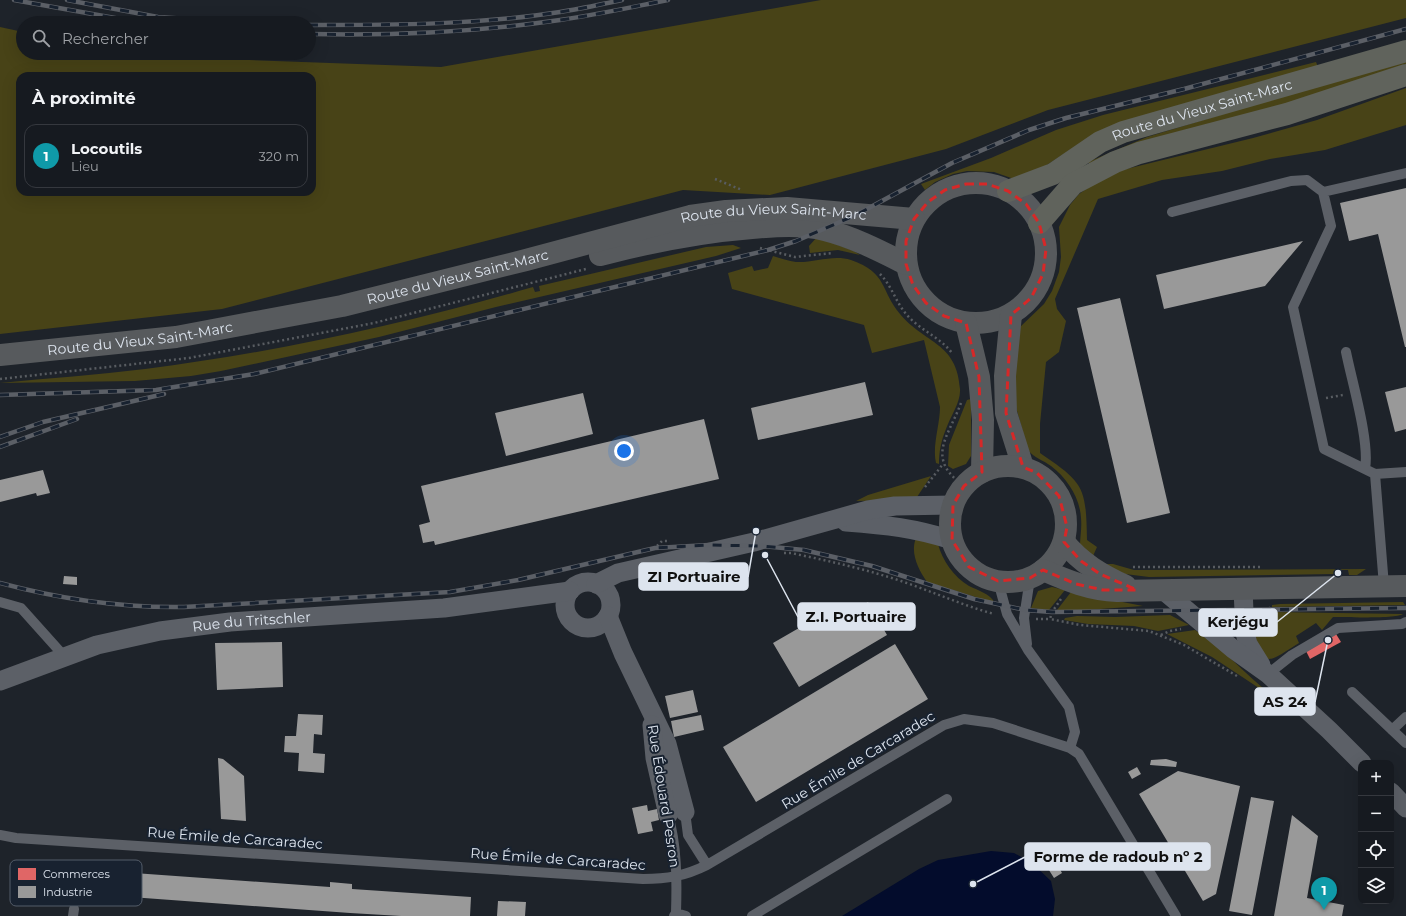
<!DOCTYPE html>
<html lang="fr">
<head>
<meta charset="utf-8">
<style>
  body { margin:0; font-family:Montserrat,sans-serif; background:#1f2329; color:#f1f3f6 }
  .controls { position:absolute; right:12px; bottom:12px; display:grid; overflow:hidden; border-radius:8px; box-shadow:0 4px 16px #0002 }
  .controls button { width:36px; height:36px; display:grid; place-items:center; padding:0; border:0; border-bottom:1px solid #35383e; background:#161a20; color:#f1f3f6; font:20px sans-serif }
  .you { position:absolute; left:624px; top:451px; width:14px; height:14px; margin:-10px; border:3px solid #fff; border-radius:50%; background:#1a73e8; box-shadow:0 0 0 6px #1a73e833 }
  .badge { display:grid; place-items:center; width:26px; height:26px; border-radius:50%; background:#8c9099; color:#fff; font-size:13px; font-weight:700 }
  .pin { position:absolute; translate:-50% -33px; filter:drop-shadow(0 1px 2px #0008) }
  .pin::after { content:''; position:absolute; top:21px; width:14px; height:12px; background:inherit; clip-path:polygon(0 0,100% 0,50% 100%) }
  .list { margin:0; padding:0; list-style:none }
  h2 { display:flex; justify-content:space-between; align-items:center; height:52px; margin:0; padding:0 16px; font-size:17px }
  h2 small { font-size:13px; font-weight:400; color:#9ea1a5 }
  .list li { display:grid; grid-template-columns:26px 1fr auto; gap:12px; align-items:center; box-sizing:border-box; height:64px; margin:0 8px 8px; padding:0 8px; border:1px solid #35383e; border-radius:12px }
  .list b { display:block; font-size:15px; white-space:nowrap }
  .list p { margin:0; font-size:13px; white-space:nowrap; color:#9ea1a5 }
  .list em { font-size:13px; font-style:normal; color:#9ea1a5 }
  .icon { flex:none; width:22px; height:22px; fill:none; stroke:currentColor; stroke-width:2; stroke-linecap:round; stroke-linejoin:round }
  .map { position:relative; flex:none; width:1406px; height:916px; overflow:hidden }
  .search { position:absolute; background:#161a20; box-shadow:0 4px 16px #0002; left:16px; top:16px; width:300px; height:44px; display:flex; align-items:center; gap:10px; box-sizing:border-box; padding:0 14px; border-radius:22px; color:#9ea1a5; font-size:15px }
  .panel { position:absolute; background:#161a20; box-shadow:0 4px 16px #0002; left:16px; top:72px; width:300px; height:124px; border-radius:12px }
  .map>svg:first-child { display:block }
  .green { fill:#484317; fill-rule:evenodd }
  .water { fill:#030c2c }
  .shops { fill:#e06666 }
  .industry { fill:#999 }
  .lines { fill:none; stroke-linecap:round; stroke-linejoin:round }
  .path { stroke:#585c61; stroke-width:2.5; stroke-dasharray:2 3; stroke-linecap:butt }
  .lane { stroke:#5c6067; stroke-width:10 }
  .street { stroke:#5c6067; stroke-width:19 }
  .secondary { stroke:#575a5d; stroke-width:22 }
  .highway { stroke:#60635c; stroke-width:22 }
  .rail-casing { stroke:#5b5f66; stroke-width:4.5 }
  .rail { stroke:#182230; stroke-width:3; stroke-dasharray:9; stroke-linecap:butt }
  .marked { fill:none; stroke:#d62828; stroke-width:3; stroke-dasharray:8 5; stroke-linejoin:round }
  .labels { text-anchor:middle; stroke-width:4; stroke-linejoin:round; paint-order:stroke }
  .street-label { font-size:14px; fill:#dde4ee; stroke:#182230 }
  .key { fill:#182230; stroke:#535c69; stroke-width:1 }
  .key-label { font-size:11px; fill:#dde4ee }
  .leader { fill:none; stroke:#dde4ee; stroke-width:1.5 }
  .callout-dot { fill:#dde4ee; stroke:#182230; stroke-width:1.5 }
  .callout { fill:#dde4ee; stroke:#dde4ee; stroke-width:1.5 }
  .callout-label { font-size:15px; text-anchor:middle; font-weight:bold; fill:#111 }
</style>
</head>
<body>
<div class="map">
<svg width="1406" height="916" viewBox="0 0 1406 916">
  <rect width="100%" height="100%" fill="#1e232a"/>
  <!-- green -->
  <path class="green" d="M821,0H1406V18L1048,110L946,149L770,195L683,190L222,309L0,334V27L23,32V53H125L141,56L441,67ZM20,76H312V192H20Z
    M1406,59V64L1336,89L1090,165L1088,162L1147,137Z
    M1316,62L1318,67L1076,146L1036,172L1014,179L994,172L967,171L953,174L935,182L925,190L921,184L991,158L1056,130L1103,115Z
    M1406,88V125L1325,150L1270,159L1222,171L1162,180L1098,199L1055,299L1057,309L1066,321L1059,352L1046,362L1040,424V453C1084,483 1086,486 1087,540L1097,547L1093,556L1080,546C1080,537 1082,528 1081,518C1080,498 1067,478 1051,466C1043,460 1034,458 1028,450L1014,400L1015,371L1020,327L1044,304L1052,291L1059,272L1061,257L1059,227L1070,205L1079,194L1092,185L1122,170L1253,138L1317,120Z
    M817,237L854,251L860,255L838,250L810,253L809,246Z
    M733,245L741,248L716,256L496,307L379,337L221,371L191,376L135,381L0,383C49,378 97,375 145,369C277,352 406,324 533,287L535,292L540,291L539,286L706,247Z
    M773,256C780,258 789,261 796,262C814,263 833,254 851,260C888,273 880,290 900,314C925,344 957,342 960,389C961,402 950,417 946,429C941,441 939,452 939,464L936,463C932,446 940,425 940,407L924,340L872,353L864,325L732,289L728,273L752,266L754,271L768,268Z
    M971,399V456L966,464L953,469L948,466L949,445L967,400Z
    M931,476L915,500L856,501L868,495Z
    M917,536L938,544C942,560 954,577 969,586C979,591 989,593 995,603L927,582C918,569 909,551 917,536Z
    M1103,564H1113L1134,570L1366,569L1357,575H1349L1348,570H1336V574L1149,577L1125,574Z
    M1052,587L1065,590L1049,610L1031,608L1038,591Z
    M1071,592L1143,606L1086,610H1057Z
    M1403,602L1405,605L1272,607V605L1280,604Z
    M1273,612L1403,614C1396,619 1345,617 1333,617L1322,630L1316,623L1296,636L1299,643C1267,663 1264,670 1253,629Z
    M1170,615L1189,625L1158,631L1134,626L1088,624L1064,620L1065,618L1077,616L1115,617Z
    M1195,630C1224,648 1245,675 1272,695L1271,696L1212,657L1167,634Z"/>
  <!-- water -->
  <path class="water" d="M991,851L1014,853L1032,863L1051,881L1055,899L1053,916H842L919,869L938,860Z"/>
  <!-- shops -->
  <path class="shops" d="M1336,634L1341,642L1310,659L1306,651Z"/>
  <!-- industry -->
  <path class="industry" d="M1406,188V347H1405L1378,234L1349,241L1340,203Z
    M1303,241L1265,286L1164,309L1156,275Z
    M1120,298L1170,513L1127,523L1077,308Z
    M865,382L873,415L758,440L751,408Z
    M1406,387V429L1395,432L1385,392Z
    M583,393L593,434L506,456L495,413Z
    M704,419L719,479L435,545L434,541L423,543L419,525L430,522L421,486Z
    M43,470L50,493L37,496L36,493L0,502V480Z
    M64,576L77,577V585L63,584Z
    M868,602L887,635L799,687L773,643L818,617L825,628Z
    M282,642L283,687L217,690L215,643Z
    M895,644L928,699L756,802L723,747Z
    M693,690L698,712L670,718L665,696Z
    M298,714L323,715L322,735L314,734L313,753L325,754L324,773L298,771L299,753L284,752L285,736H296Z
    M701,715L704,730L674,737L671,721Z
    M218,758L223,759L244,776L246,821L221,819Z
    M1166,759L1177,762L1176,767L1150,765L1151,760Z
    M1137,767L1141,774L1132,779L1128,772Z
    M1178,771L1240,786L1216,894L1203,901L1139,794Z
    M1251,797L1274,801L1252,915L1229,911Z
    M647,805L648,811L657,809L659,820L651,822L653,831L638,834L632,808Z
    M1292,815L1318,836L1307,898L1344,905L1342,916H1274Z
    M1056,862L1062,873L1054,878L1047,867Z
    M50,867L330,887V882L352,884V889L471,897L470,916H401L350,913L49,891Z
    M498,901L526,902L525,916H497Z"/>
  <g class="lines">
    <!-- path -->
    <path class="path" d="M715,179L742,190
      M760,248L795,257L833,253
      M880,274C892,286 896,303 907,315C921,331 940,337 952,353
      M0,379L189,358L374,323L586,269
      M1326,398L1343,395
      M961,403C948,438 925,458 964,486
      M925,487L943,464
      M657,546L662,541H670
      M784,553H791C829,561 865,569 901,581C933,592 962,605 994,614
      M1133,567H1262
      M1061,599L1052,612L1050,619L1080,625L1149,631L1184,645L1237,676
      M1036,619H1050
      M1262,620L1270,607
      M1161,635L1170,631L1181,629"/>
    <!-- lane -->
    <path class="lane" d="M1323,192L1406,173
      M1172,212L1291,181L1307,180L1323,192L1331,226L1293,307L1324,449L1375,474L1406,472
      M1346,352C1352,382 1370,442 1365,469
      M1375,474L1384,586
      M998,581L1007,614L1028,650L1069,707L1075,732L1070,748
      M0,602L21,608L64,656
      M1027,644L1024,618L1030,578
      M1268,674L1292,655L1338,628L1402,624L1406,622
      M1352,692L1406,743
      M1392,730L1406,717
      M685,812L688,835L707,865
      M668,815C677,845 677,881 676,913L674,916
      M0,835L16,838L643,879C667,879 685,876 707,865L944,725L964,719L993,723L1070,748L1079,754L1176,916
      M676,913L686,916
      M73,916L74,909
      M752,916L947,799"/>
    <!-- street -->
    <g class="street">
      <path d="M846,522C887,525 914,528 952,540"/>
      <circle cx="588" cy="605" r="23"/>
      <path d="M596,584L618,573L754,542L868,510L895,506L953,505"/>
      <path d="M1243,589L1245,633L1248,644L1261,665"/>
      <path d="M1164,591L1233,649L1268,674L1329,730L1362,763"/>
      <path d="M608,616L623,653L667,744L685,812"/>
      <path id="s1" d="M0,681L97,645L160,631L230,622L444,608L570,591"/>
      <path d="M652,725L655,758L668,815"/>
      <path d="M1391,792L1406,808"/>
    </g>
    <!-- secondary -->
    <g class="secondary">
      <circle cx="976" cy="253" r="70"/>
      <path d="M600,255C650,242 701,232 752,228C776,226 802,224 825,230C853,237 880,251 906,264"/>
      <path d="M1011,315L1005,376L1006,413L1023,467"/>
      <path d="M966,323L979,377L983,420L982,472"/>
      <path id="s2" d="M0,355L176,337L342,306L526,260L690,216L726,211L787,208L914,219"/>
      <circle cx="1008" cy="524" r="58"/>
      <path d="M1064,542C1081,563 1102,575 1126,586"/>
      <path d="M1043,570C1068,581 1090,590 1117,591L1406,586"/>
    </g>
    <!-- highway -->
    <g class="highway">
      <path id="s3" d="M1008,191L1053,174L1100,142L1123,132L1406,51"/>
      <path d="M1039,223L1073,184L1115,162L1139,153L1287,114L1406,75"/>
    </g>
    <!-- rail casing -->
    <g class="rail-casing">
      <path id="rail" d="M14,0L143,23
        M67,0L158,17L247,23
        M309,25C392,25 478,25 560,12C581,9 602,4 622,0
        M309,34C393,36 477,32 560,20C596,15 632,7 668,0
        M0,395L156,390L254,374L768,250L796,241L856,215L952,163L1029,130L1066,118L1184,89L1406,29
        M0,437L43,422L164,394
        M0,447L77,419
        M0,583C59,599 122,608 184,607L450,592L518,580L655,548L709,545L762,546L804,550L872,566L974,599L1025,610L1052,612L1406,608"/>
    </g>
    <!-- rail -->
    <use href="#rail" class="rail"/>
  </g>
  <!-- marked area -->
  <path class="marked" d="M966,184H987L1008,191L1026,204L1039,223L1046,249L1043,274L1031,298L1011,315L1006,413L1023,467L1037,473L1059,496L1067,527L1064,542L1081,561L1100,574L1137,590H1103L1076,584L1043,570L1030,578L998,581L969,567L952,540L953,505L964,486L982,472L979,377L966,323L944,316L926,303L913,285L906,264V241L914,219L928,202L945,190Z"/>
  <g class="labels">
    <!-- street labels -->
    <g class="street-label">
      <text dy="5" stroke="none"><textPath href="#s3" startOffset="212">Route du Vieux Saint-Marc</textPath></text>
      <text dy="5" stroke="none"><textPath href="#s2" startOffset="789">Route du Vieux Saint-Marc</textPath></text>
      <text dy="5" stroke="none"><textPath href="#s2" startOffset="465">Route du Vieux Saint-Marc</textPath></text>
      <text dy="5" stroke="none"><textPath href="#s2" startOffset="141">Route du Vieux Saint-Marc</textPath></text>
      <text dy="5" stroke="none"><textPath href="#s1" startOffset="260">Rue du Tritschler</textPath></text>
      <text transform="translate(858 760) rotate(-31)" y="5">Rue Émile de Carcaradec</text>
      <text transform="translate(664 796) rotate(81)" y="5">Rue Édouard Pesron</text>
      <text transform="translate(235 838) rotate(4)" y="5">Rue Émile de Carcaradec</text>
      <text transform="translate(558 859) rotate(4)" y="5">Rue Émile de Carcaradec</text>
    </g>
  </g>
  <!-- legend -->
  <rect x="10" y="860" width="132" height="46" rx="6" class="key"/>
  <rect x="18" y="868" width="18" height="12" fill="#e06666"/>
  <rect x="18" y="886" width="18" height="12" fill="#999"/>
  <g class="key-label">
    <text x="43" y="878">Commerces</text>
    <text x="43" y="896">Industrie</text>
  </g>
  <!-- callouts -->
  <path class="leader" d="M756 531L748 577M765 555L798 617M1338 573L1277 622M1328 640L1315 702M973 884L1025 857"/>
  <g class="callout-dot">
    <circle cx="756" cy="531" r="4"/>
    <circle cx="765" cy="555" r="4"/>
    <circle cx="1338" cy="573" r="4"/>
    <circle cx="1328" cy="640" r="4"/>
    <circle cx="973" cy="884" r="4"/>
  </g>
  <g class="callout">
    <rect x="639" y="563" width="109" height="27" rx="4"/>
    <rect x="798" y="603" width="117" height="27" rx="4"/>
    <rect x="1199" y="609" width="78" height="27" rx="4"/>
    <rect x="1255" y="688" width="60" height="27" rx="4"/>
    <rect x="1025" y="843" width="185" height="27" rx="4"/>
  </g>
  <g class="callout-label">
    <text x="694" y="582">ZI Portuaire</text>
    <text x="856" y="622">Z.I. Portuaire</text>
    <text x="1238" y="627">Kerjégu</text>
    <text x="1285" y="707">AS 24</text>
    <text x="1118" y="862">Forme de radoub nº 2</text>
  </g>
</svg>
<div class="controls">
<button>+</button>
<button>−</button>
<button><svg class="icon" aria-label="locate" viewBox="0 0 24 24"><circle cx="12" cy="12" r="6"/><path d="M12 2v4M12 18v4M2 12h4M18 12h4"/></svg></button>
<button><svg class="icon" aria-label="layers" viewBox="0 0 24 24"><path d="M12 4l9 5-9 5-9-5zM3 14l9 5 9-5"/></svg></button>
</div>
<div class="you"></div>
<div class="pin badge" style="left:1324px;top:910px;background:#0f9aa8">1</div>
<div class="search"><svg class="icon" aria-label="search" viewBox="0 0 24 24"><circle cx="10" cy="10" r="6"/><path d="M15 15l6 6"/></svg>Rechercher</div>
<section class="panel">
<h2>À proximité<small></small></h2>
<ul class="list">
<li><span class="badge" style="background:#0f9aa8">1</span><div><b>Locoutils</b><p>Lieu</p></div><em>320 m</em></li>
</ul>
</section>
</div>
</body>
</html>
